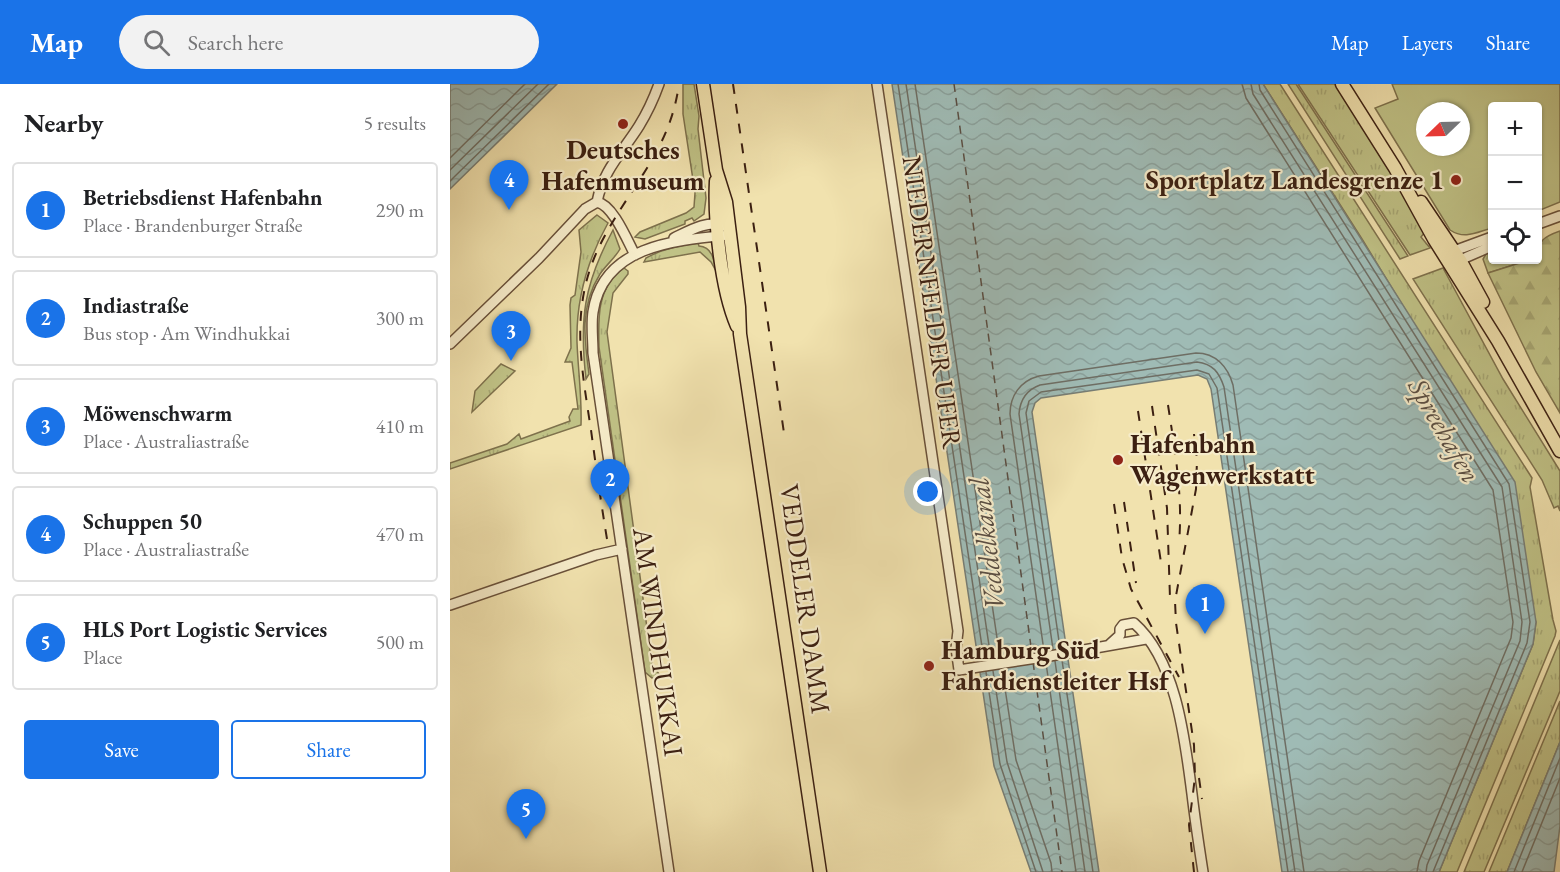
<!DOCTYPE html>
<html lang="en">
<head>
<meta charset="utf-8">
<style>
  body { margin:0; font-family:"EB Garamond",serif; background:#f2f2f2; color:#202124 }
  .controls { position:absolute; right:18px; top:18px; display:grid; overflow:hidden; border-radius:6px; box-shadow:0 2px 4px #0004 }
  .controls button { width:54px; height:54px; display:grid; place-items:center; padding:0; border:0; border-bottom:2px solid #e0e0e0; background:#fff; color:#202124; font:30px sans-serif }
  .compass { position:absolute; left:966px; top:18px; width:54px; height:54px; border-radius:50%; background:#fff; box-shadow:0 2px 4px #0004; rotate:247deg }
  .you { position:absolute; left:478px; top:408px; width:21px; height:21px; margin:-15px; border:4px solid #fff; border-radius:50%; background:#1a73e8; box-shadow:0 0 0 9px #1a73e833 }
  .badge { display:grid; place-items:center; width:39px; height:39px; border-radius:50%; background:#1a73e8; color:#fff; font-size:20px; font-weight:700 }
  .pin { position:absolute; translate:-50% -50px; filter:drop-shadow(0 2px 3px #0008) }
  .pin::after { content:''; position:absolute; top:32px; width:21px; height:18px; background:inherit; clip-path:polygon(0 0,100% 0,50% 100%) }
  .list { margin:0; padding:0; list-style:none }
  h2 { display:flex; justify-content:space-between; align-items:center; height:78px; margin:0; padding:0 24px; font-size:26px }
  h2 small { font-size:20px; font-weight:400; color:#757577 }
  .list li { display:grid; grid-template-columns:39px 1fr auto; gap:18px; align-items:center; box-sizing:border-box; height:96px; margin:0 12px 12px; padding:0 12px; border:2px solid #e0e0e0; border-radius:6px }
  .list b { display:block; font-size:22px; white-space:nowrap }
  .list p { margin:0; font-size:20px; white-space:nowrap; color:#757577 }
  .list em { font-size:20px; font-style:normal; color:#757577 }
  .actions { display:flex; gap:12px; padding:18px 24px }
  .actions a { flex:1; padding:14px 0; border:2px solid #1a73e8; border-radius:6px; text-align:center; font-size:21px; color:#1a73e8 }
  .actions .main { background:#1a73e8; color:#fff }
  .icon { flex:none; width:33px; height:33px; fill:none; stroke:currentColor; stroke-width:2; stroke-linecap:round; stroke-linejoin:round }
  .map { position:relative; flex:none; width:1110px; height:788px; overflow:hidden }
  header { display:flex; align-items:center; gap:36px; box-sizing:border-box; height:84px; padding:0 30px; background:#1a73e8; color:#fff }
  header strong { font-size:28px }
  nav { display:flex; gap:33px; margin-inline-start:auto; font-size:21px }
  .search { width:420px; height:54px; background:#f2f2f2; display:flex; align-items:center; gap:15px; box-sizing:border-box; padding:0 21px; border-radius:33px; color:#757577; font-size:22px }
  main { display:flex }
  aside { flex:1; background:#fff }
  .map>svg:first-child { display:block }
  .grass { fill:url(#grass-tufts); stroke:#7e714c; stroke-width:1.5 }
  .forest { fill:url(#forest-firs); stroke:#7e714c; stroke-width:1.5 }
  .garden { fill:#c0c286; stroke:#7e714c; stroke-width:1.5; fill-rule:evenodd }
  .water { fill:url(#water-waves); stroke:#777d74; stroke-width:1.5 }
  .lines { fill:none; stroke-linecap:round; stroke-linejoin:round }
  .shore { stroke:#6e6e64; stroke-width:1.5 }
  .ferry { stroke:#5a4e43; stroke-width:1.5; stroke-dasharray:8 6; stroke-linecap:butt }
  .minor-casing { stroke:#695039; stroke-width:12 }
  .major-casing { stroke:#3c2012; stroke-width:15 }
  .minor { stroke:#f6ecca; stroke-width:9 }
  .major { stroke:#f1e2ae; stroke-width:12 }
  .rail { stroke:#3c2012; stroke-width:2; stroke-dasharray:10 10; stroke-linecap:butt }
  .poi-dot { fill:#8f2418; stroke:#f6ecca; stroke-width:2 }
  .labels { text-anchor:middle; stroke-width:4.5; stroke-linejoin:round; paint-order:stroke }
  .poi-label { font-size:27px; font-weight:bold; fill:#3c2012; stroke:#f6ecca; text-anchor:start }
  .street-label { font-size:27px; fill:#3c2012; stroke:#f6ecca }
  .water-label { font-size:28px; font-style:italic; fill:#5a4e43; stroke:#f6ecca }
</style>
</head>
<body>
<header>
<strong>Map</strong>
<div class="search"><svg class="icon" aria-label="search" viewBox="0 0 24 24"><circle cx="10" cy="10" r="6"/><path d="M15 15l6 6"/></svg>Search here</div>
<nav><a>Map</a><a>Layers</a><a>Share</a></nav>
</header>
<main>
<aside>
<h2>Nearby<small>5 results</small></h2>
<ul class="list">
<li><span class="badge">1</span><div><b>Betriebsdienst Hafenbahn</b><p>Place · Brandenburger Straße</p></div><em>290 m</em></li>
<li><span class="badge">2</span><div><b>Indiastraße</b><p>Bus stop · Am Windhukkai</p></div><em>300 m</em></li>
<li><span class="badge">3</span><div><b>Möwenschwarm</b><p>Place · Australiastraße</p></div><em>410 m</em></li>
<li><span class="badge">4</span><div><b>Schuppen 50</b><p>Place · Australiastraße</p></div><em>470 m</em></li>
<li><span class="badge">5</span><div><b>HLS Port Logistic Services</b><p>Place</p></div><em>500 m</em></li>
</ul>
<div class="actions"><a class="main">Save</a><a>Share</a></div>
</aside>
<div class="map">
<svg width="1110" height="788" viewBox="0 0 1110 788">
  <defs>
    <pattern id="grass-tufts" width="24" height="20" patternUnits="userSpaceOnUse" patternTransform="scale(1.5)"><rect width="24" height="20" fill="#c0c286"/><path d="M3 7l-1-3M5 7V3M7 7l1-3M15 17l-1-3M17 17v-4M19 17l1-3" fill="none" stroke="#a6a673"/></pattern>
    <pattern id="forest-firs" width="22" height="20" patternUnits="userSpaceOnUse" patternTransform="scale(1.5)"><rect width="22" height="20" fill="#c0c286"/><path d="M5 1l3.5 6h-7zM16 11l3.5 6h-7z" fill="#a6a673"/></pattern>
    <pattern id="water-waves" width="16" height="10" patternUnits="userSpaceOnUse" patternTransform="scale(1.5)"><rect width="16" height="10" fill="#9fbbb5"/><path d="M0 5q4-4 8 0t8 0" fill="none" stroke="#8aa09b"/></pattern>
  </defs>
  <rect width="100%" height="100%" fill="#f1e2ae"/>
  <filter id="stains"><feTurbulence type="fractalNoise" baseFrequency=".00333" numOctaves="4"/><feColorMatrix values="0 0 0 0 .2 0 0 0 0 .09 0 0 0 0 .02 0 0 0 .5 -.17"/></filter>
  <radialGradient id="worn" r=".72"><stop offset=".6" stop-color="#630" stop-opacity="0"/><stop offset="1" stop-color="#630" stop-opacity=".3"/></radialGradient>
  <!-- grass -->
  <path class="grass" d="M233,0H244L249,32L248,45L256,114L254,130L244,137L242,134L235,137V140L195,155L185,153L190,148L236,129L244,123L245,109L233,30Z
    M813,0H830L1082,394L1080,403L1103,536L1106,547L1105,552L1007,788H989L1083,560L1086,538L967,245L912,155Z
    M838,0H846L958,172L950,175Z
    M848,0H885L944,93L975,148L971,153L980,164L960,171Z
    M147,131L158,139C138,175 126,216 127,258C128,286 132,312 131,341L0,385V379L57,360L69,350L71,355L120,337L119,333L123,325H128L122,278H115L121,264L120,221L121,214L125,211L131,168L129,146Z
    M163,146L170,165C165,174 156,181 150,190C130,222 134,254 139,290L136,295C129,235 134,200 163,146Z
    M248,159L249,162C262,163 264,175 266,187L261,178L250,168L194,178L196,174C212,165 230,161 248,159Z
    M1042,167V176H1079L1038,189L1033,175L1036,170Z
    M174,184L178,187V190L163,209L157,248L202,581L209,590L208,594H202L195,588L149,263C148,233 147,203 174,184Z
    M993,184L1053,295L1110,387V427L1108,422L1104,424L1092,396L963,195Z
    M51,280L65,287L22,328L25,307Z
    M1110,556V607L1034,788H1014Z
    M1110,617V658L1057,788H1039Z"/>
  <!-- forest -->
  <path class="forest" d="M1110,147V329L1086,288L1038,189L1079,176H1088C1088,156 1093,153 1110,147Z"/>
  <!-- garden -->
  <path class="garden" d="M942,0H1110V118L1088,127V22H1042V144C1027,148 1015,156 1000,146L925,24L948,15ZM975,27H1011V63H975Z"/>
  <!-- water -->
  <path class="water" d="M0,0H107L0,105Z
    M442,0H813L1065,398L1086,538L1083,560L989,788H832L761,305L757,295L748,291L591,314L585,319L582,328L649,788H581L544,682Z
    M1110,658V742L1104,788H1057Z"/>
  <g class="lines">
    <!-- shore -->
    <path class="shore" d="M448,0L534,576
      M456,0L541,575
      M465,0L550,574
      M792,0L796,14L1043,406L1063,538L1061,554L969,777L967,788
      M801,0L803,10L1052,403L1072,538L1070,557L977,781L976,788
      M809,0L810,6L1059,400L1080,538L1077,559L983,788
      M0,74L75,0
      M0,86L88,0
      M0,97L99,0
      M610,564L576,329L579,317L591,308L747,286L759,290L767,304L838,788
      M603,565L569,330C570,316 576,306 590,301L747,278C763,280 769,288 774,303L845,788
      M594,567L560,330C560,312 570,297 589,292L746,269C766,269 778,283 783,301L854,788
      M612,576L643,788
      M605,577L635,788
      M596,579L626,788
      M552,585L566,676L601,779L602,788
      M543,587L557,678L593,788
      M536,588L550,680L586,788
      M1064,788L1110,674
      M1072,788L1110,694"/>
    <!-- ferry -->
    <path class="ferry" d="M504,0L582,570
      M583,578L612,788"/>
    <!-- minor casing -->
    <g class="minor-casing">
      <path id="minor" d="M427,0L508,547L506,564L509,586L600,572L696,555
        M147,118C153,86 172,69 189,42C197,29 204,14 209,0
        M147,118C163,121 177,156 185,171
        M1088,140L1110,132
        M224,154C237,148 258,135 273,142
        M1000,171L1004,167L1042,153
        M1005,176H1010L1042,162
        M0,260L89,174L135,125L147,118
        M0,521L146,471L172,465
        M659,561L670,551V545L673,541L684,539C727,577 735,657 742,710C745,736 749,762 753,788
        M219,788L143,269C143,256 141,241 143,228C153,161 226,156 280,151"/>
    </g>
    <!-- major casing -->
    <g class="major-casing">
      <path id="major" d="M253,0L266,86L276,118L289,223L290,250L370,788
        M892,0L945,84L984,155L1048,257L1110,367
        M266,97C264,136 271,205 287,242
        M971,118L1010,176L1033,218"/>
    </g>
    <!-- minor -->
    <use href="#minor" class="minor"/>
    <!-- major -->
    <use href="#major" class="major"/>
    <!-- rail -->
    <path class="rail" d="M283,0L334,349
      M718,321C725,367 733,412 729,459
      M702,322L717,424L720,514
      M688,327L712,485
      M674,418L686,499
      M664,420L672,474L681,505L729,593
      M157,455C151,419 146,383 141,346C131,280 119,222 151,159C180,102 220,67 229,0
      M749,694L752,715
      M744,788L739,741L745,693L744,661L726,539L725,517L746,405L747,376L744,350"/>
  </g>
  <!-- markers -->
  <g class="poi-dot">
    <circle cx="173" cy="40" r="6"/>
    <circle cx="1006" cy="96" r="6"/>
    <circle cx="668" cy="376" r="6"/>
    <circle cx="479" cy="582" r="6"/>
  </g>
  <g class="labels">
    <!-- poi labels -->
    <g class="poi-label">
      <text x="173" y="75" text-anchor="middle">Deutsches<tspan x="173" dy="31">Hafenmuseum</tspan></text>
      <text x="994" y="105" text-anchor="end">Sportplatz Landesgrenze 1</text>
      <text x="680" y="369">Hafenbahn<tspan x="680" dy="31">Wagenwerkstatt</tspan></text>
      <text x="491" y="575">Hamburg Süd<tspan x="491" dy="31">Fahrdienstleiter Hsf</tspan></text>
    </g>
    <!-- street labels -->
    <g class="street-label">
      <text transform="translate(482 218) rotate(82)" y="9">NIEDERNFELDER UFER</text>
      <text transform="translate(355 515) rotate(82)" y="9">VEDDELER DAMM</text>
      <text transform="translate(208 558) rotate(82)" y="9">AM WINDHUKKAI</text>
    </g>
    <!-- water labels -->
    <g class="water-label">
      <text transform="translate(995 346) rotate(60)" y="10">Spreehafen</text>
      <text transform="translate(536 460) rotate(-97)" y="10">Veddelkanal</text>
    </g>
  </g>
  <rect width="100%" height="100%" filter="url(#stains)"/>
  <rect width="100%" height="100%" fill="url(#worn)"/>
</svg>
<div class="controls">
<button>+</button>
<button>−</button>
<button><svg class="icon" aria-label="locate" viewBox="0 0 24 24"><circle cx="12" cy="12" r="6"/><path d="M12 2v4M12 18v4M2 12h4M18 12h4"/></svg></button>
</div>
<svg class="compass" viewBox="-18 -18 36 36"><path d="M0-13l5 13h-10z" fill="#e53935"/><path d="M0 13l5-13h-10z" fill="#757577"/></svg>
<div class="you"></div>
<div class="pin badge" style="left:755px;top:550px">1</div>
<div class="pin badge" style="left:160px;top:425px">2</div>
<div class="pin badge" style="left:61px;top:277px">3</div>
<div class="pin badge" style="left:59px;top:126px">4</div>
<div class="pin badge" style="left:76px;top:755px">5</div>
</div>
</main>
</body>
</html>
